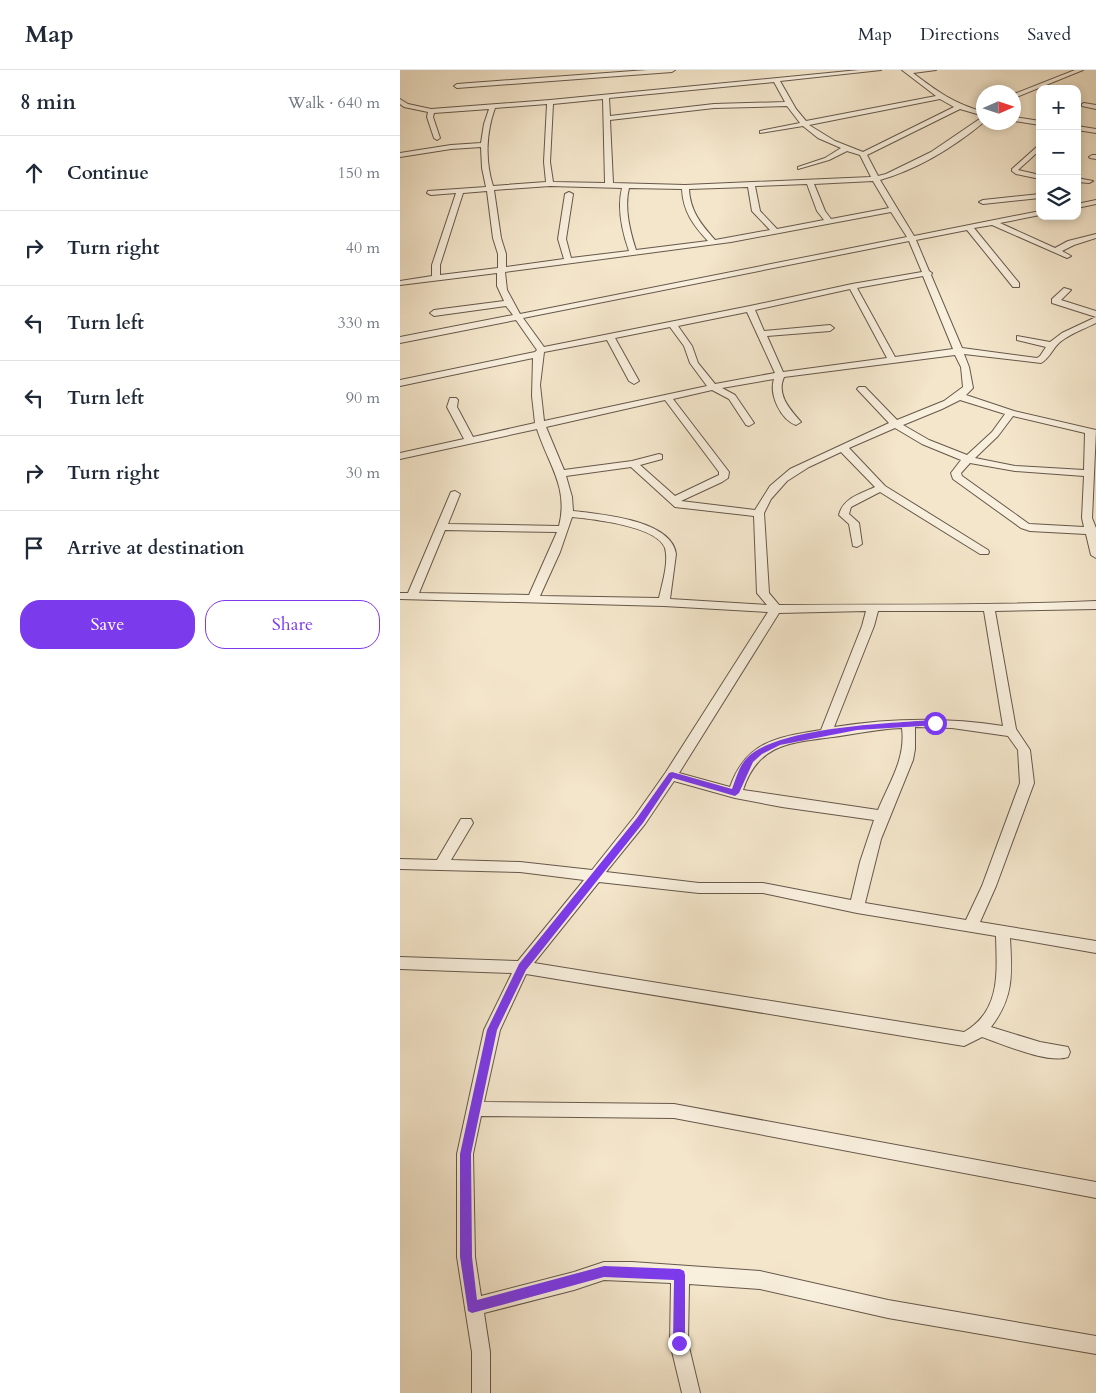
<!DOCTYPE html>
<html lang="en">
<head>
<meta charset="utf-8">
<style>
  body { margin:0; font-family:Cardo,serif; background:#f6f6f7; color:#1f2937 }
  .controls { position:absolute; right:15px; top:15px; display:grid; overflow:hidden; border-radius:10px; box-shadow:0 2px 8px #0003 }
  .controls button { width:45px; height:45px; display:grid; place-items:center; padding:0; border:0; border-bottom:1px solid #e0e1e3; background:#fff; color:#1f2937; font:25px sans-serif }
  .compass { position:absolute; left:576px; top:15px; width:45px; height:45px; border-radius:50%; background:#fff; box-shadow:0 2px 8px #0003; rotate:87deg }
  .stop { position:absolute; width:15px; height:15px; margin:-11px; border:4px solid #7c3aed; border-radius:50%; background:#fff }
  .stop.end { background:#7c3aed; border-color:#fff; box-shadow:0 1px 5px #0008 }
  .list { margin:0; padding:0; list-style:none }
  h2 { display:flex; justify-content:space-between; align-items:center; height:65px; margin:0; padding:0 20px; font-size:21px }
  h2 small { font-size:16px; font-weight:400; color:#747a83 }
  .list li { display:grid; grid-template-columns:32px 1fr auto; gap:15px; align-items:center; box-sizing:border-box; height:75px; padding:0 20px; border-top:1px solid #e0e1e3 }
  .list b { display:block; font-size:19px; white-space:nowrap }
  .list em { font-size:16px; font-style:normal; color:#747a83 }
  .actions { display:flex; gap:10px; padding:15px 20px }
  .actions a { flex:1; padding:11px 0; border:1px solid #7c3aed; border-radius:20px; text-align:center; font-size:18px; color:#7c3aed }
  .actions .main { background:#7c3aed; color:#fff }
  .icon { flex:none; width:28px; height:28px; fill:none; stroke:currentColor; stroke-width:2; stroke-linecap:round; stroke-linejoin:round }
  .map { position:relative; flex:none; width:696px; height:1323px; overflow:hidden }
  header { display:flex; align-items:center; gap:30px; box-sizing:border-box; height:70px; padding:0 25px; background:#fff; border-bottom:1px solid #e0e1e3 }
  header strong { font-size:24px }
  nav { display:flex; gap:28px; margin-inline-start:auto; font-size:18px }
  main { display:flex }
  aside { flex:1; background:#fff }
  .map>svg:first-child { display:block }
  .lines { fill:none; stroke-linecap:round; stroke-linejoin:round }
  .street-casing { stroke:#66584b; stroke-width:2 }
  .street { fill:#f8efdd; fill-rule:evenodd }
  .route { fill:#7c3aed }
</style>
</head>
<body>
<header>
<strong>Map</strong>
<nav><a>Map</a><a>Directions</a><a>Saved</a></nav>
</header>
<main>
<aside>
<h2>8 min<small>Walk · 640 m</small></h2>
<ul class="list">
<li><svg class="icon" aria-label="ahead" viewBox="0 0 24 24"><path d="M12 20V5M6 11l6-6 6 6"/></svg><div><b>Continue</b></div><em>150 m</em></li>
<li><svg class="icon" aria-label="right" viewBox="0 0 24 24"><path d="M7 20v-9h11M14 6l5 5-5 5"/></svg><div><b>Turn right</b></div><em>40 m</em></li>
<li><svg class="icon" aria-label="left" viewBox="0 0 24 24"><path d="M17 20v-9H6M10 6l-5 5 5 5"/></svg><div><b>Turn left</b></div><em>330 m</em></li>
<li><svg class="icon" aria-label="left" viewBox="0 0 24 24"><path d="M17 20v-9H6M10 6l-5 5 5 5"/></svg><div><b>Turn left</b></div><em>90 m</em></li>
<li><svg class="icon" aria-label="right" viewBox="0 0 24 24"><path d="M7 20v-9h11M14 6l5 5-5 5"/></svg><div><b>Turn right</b></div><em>30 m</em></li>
<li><svg class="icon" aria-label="arrive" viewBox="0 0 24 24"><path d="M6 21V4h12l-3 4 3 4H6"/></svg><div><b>Arrive at destination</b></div></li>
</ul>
<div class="actions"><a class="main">Save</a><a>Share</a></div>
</aside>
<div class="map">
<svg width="696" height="1323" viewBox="0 0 696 1323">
  <rect width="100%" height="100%" fill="#f4e6cb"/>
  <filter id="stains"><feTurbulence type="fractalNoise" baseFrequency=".004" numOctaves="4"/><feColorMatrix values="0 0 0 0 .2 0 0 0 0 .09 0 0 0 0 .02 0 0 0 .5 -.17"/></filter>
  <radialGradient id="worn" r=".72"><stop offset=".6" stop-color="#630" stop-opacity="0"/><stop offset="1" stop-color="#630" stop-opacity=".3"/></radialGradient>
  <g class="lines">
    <!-- street casing -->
    <g class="street-casing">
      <path id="street" d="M247,0H275L272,2L57,18L54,16L57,14Z
        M459,0H481L380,11L396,39L406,51L536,26L502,0H536L513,3C538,22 553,33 584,42V46L560,39L467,85L478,106L486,104L531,82L584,46V52C554,77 518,99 480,110L514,166L640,141V145L600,153L655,178L668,171L696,164V168L674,175L662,181L671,186L667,188L592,155L574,158L619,213V217H613L567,160L516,170L529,201L532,203L531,205L562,278L637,288L640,286L646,277L617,270V266L650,272L662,263L696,247V253C684,259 670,264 660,272C652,279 650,288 641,293L564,284L569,297L573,318L566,325L614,341L696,360L692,448L696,458V488L691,485L686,464L630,461L621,458L553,409L551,403L561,390L522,374L495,358L449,378L485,416L588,480L589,482L588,484H580L480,422L451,437L449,444L459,453L462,474L457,477L453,476L449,454L439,445C443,428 460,424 475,417L441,382L409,397L387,411L371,429L364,443L369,523L379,535C485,534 590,536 696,531V539L595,541L616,659L630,680L634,713L596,816L580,852L696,871V883L610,868C612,904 614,927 591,957L640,972L668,977L670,982L668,987C647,994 603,974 582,967L564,976L126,904L100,960L84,1032L274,1034L696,1112V1128L274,1048L81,1046L73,1084L75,1187L81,1226L174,1202L204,1192H232L360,1201L488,1230L696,1266V1284L488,1248L360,1219L289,1214L288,1273L300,1323H282L270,1273L271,1213L204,1210L174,1220L84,1243L90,1282V1323H72V1282L57,1187V1084L84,960L112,903L0,899V887L118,891L184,810L120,802L0,799V789L37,790L61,749H71L73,753L51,790L120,792L192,800L235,746L266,702L368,542L264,536L0,529V523H8L51,422L55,421L60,424L48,454L159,456C169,417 148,394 137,359L0,389V383L64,369L47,337L50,328H56L58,330L57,337L73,367L135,353L132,326L133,288L0,316V310L135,282L137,280L116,250L0,273V267L113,245L106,236L34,246L30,243L34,240L104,231L97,216V203L0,215V211L32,206V195L56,123L31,125L27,123L28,121L86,117L82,98L81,77L51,79L0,87V83L51,75L81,73L84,54L89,39L34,43L33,47L40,68L37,70L34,68L27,47L28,42L4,37L0,34V29L8,34L31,39L150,30ZM374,12L385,32L314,34L210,46L209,28ZM203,29L205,113L153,112L150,92L153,34ZM540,29L554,37L463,82L435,71L409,55ZM147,34L144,92L146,112L93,116C85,91 86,63 95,38ZM387,36L400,53L360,61V63L403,56L418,68L441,78L425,88L398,97V99L429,90L447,81L460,85L471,107L285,115L213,113L210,50L314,38ZM473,111L489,138L431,149L425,141L414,114ZM407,114L417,141L424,150L377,159L360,141L355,116ZM150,116L222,118C217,138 222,161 229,181L171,188L166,169L173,124L169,122L165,124L158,169L164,189L106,197V184L101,168L94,120ZM348,117L352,141L370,160L315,170C301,154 290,141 289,119ZM229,118L282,119C283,141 293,155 308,171L236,180C230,161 224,138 229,118ZM87,121L93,168L98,184V198L40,205V195L63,123ZM491,142L507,167L120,244L107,220L105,202L331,172ZM509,171L522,202L452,214L350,236L144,277L123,248ZM523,206L553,279L495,287L457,218ZM450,219L487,288L383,302L367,266L430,261L434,258L430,255L364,261L355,240ZM347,242L375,303L315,314L298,293L292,276L278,256ZM270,257L284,276L290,293L307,316L144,351L140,315L144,282L207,270L229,311L234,314L239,311L215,268ZM555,285L561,297L563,317L544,331L497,350L465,317H459L457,319L489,353L390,399L370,416L355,440L281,431L322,412L328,408L329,402L273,329L312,320L329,329L346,355L349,356L354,353L335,325L322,318L374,309C369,324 380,349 396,355L401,352C390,339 376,325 384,307ZM265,330L319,402V405L275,426L240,395L262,389V385L259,384L232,391L164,400L146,357ZM560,330L605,344L592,362L567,385L529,370L503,355L542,339ZM613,346L685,363L684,400L615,396L575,388L598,366ZM570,393L615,401L684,406L682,448L684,457L629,454L562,406L561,403ZM231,397L275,437L354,446L357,523L367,535L270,529L276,484C272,450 200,444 173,441L172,427L166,406ZM172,447C192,449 257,456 265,478C269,493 262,514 259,528L140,526L160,482ZM45,460L157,462L129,525L19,523ZM466,541L462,556L421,660C378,667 346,671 330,717L279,703L379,543ZM478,541H584L603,656C546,647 491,648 434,657L474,556ZM515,657L552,658L608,666L618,680L620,713L582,816L566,850L465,833L481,769L513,690L515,679ZM502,658C506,689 489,713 478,740L343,720C357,677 385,673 425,668C451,665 476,659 502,658ZM274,711L335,728L382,737L474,750L460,792L451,830L363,813H299L206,802L245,754ZM199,812L299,823H363L457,843L596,866C597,903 601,941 564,962L134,893Z
        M675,0H683L614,28V24Z
        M684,33L696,35V39L682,36V34Z
        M614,47L640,51V55L614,51Z
        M677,56L696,59V63L677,60Z
        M640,74V80L618,100L640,105V109L616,104L612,101V99Z
        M692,85H696V89L690,88L689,87Z
        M677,108L693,111L689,113L677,112Z
        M640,124V128L583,134L579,132L583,130Z
        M696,130V134L677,138V134Z
        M664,218L671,220L661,230L696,241V247L652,233V229Z"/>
    </g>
    <!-- street -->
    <use href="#street" class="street"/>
  </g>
  <!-- route -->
  <path class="route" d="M535,650L539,653L538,655L457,660L380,675L362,684L353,692L339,723L335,726L273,708L243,753L126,900L97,960L71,1084L72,1187L77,1230L204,1196L280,1199L284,1201L285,1205V1273L283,1278L279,1279L274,1278L273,1273L274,1210L204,1207L72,1243L68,1241L60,1187V1084L87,960L119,894L237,748L269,703L272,702L332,719C336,709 339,696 347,688C377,657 491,653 535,650Z"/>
  <rect width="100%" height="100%" filter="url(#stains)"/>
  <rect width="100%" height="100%" fill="url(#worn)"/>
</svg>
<div class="controls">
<button>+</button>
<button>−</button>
<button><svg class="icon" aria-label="layers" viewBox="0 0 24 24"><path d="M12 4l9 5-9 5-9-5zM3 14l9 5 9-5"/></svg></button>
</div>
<svg class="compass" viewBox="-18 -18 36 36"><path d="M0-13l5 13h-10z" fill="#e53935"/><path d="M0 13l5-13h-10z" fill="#747a83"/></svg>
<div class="stop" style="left:535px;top:653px"></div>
<div class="stop end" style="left:279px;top:1273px"></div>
</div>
</main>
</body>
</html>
